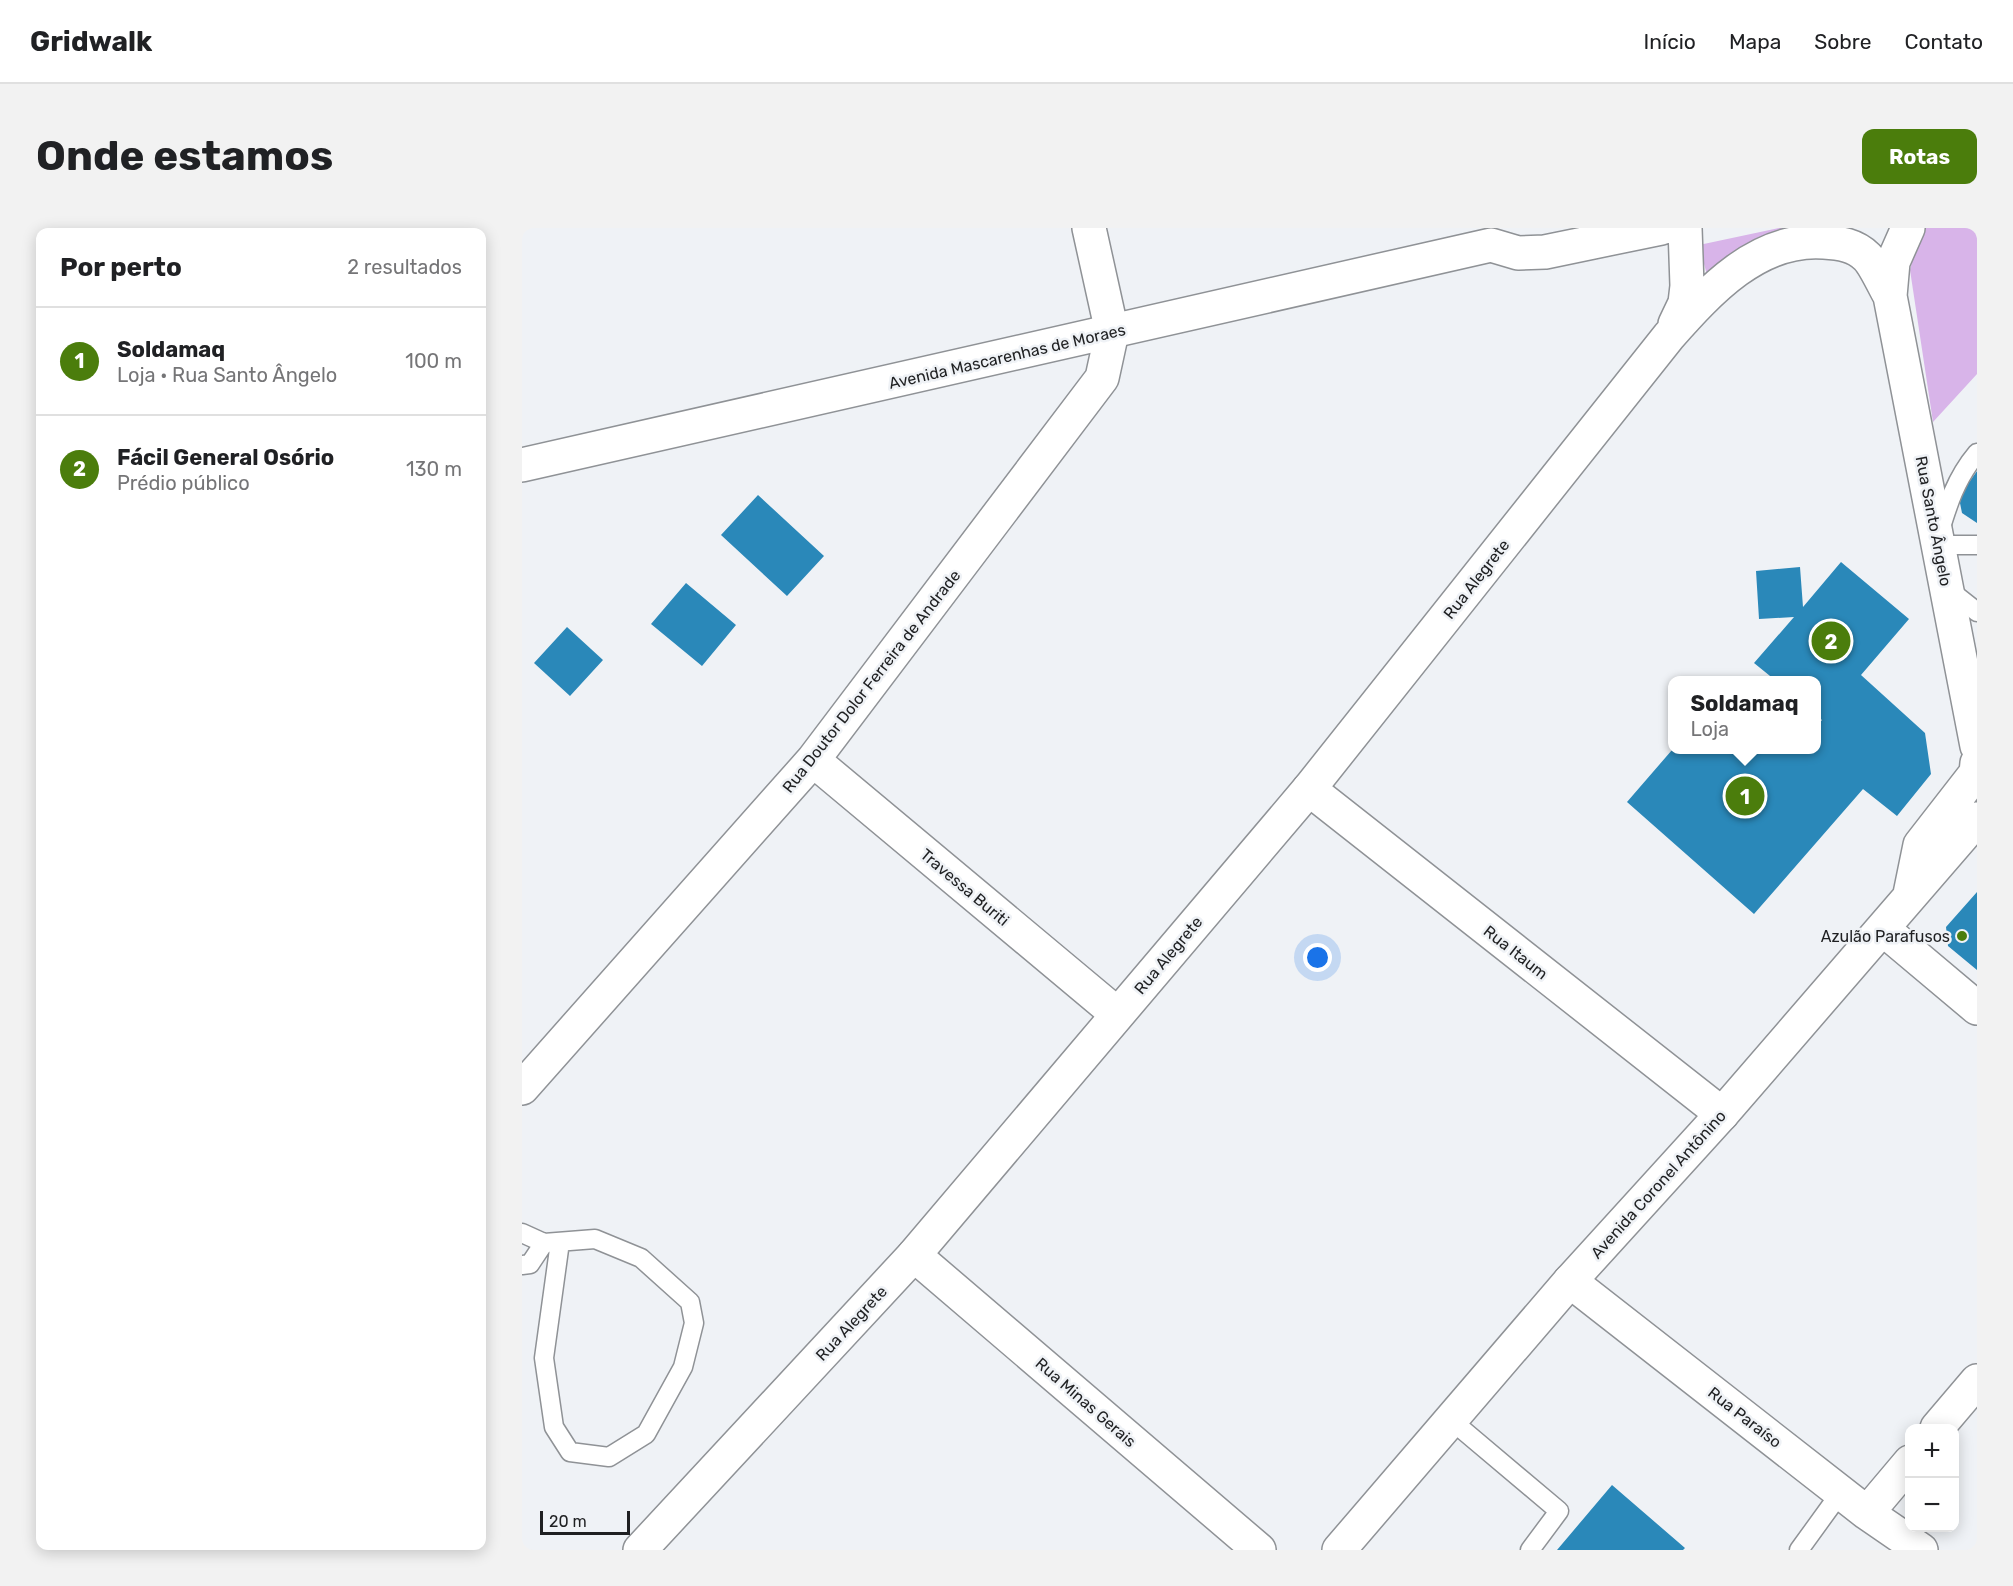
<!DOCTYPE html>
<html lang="pt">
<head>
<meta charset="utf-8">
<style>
  body { margin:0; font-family:Rubik,sans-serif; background:#f2f2f2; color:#202124 }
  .controls { position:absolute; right:18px; bottom:18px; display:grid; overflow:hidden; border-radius:12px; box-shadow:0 3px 15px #0003 }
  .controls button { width:54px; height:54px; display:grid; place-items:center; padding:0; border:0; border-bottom:2px solid #e0e0e0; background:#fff; color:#202124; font:30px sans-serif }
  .scale { position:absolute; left:18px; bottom:15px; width:90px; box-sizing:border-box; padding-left:6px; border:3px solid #1f2022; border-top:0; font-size:16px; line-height:21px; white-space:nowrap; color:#1f2022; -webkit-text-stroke:4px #eff2f6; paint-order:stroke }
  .you { position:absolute; left:796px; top:730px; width:21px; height:21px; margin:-15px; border:4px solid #fff; border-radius:50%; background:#1a73e8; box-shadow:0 0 0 9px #1a73e833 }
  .badge { display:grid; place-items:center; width:39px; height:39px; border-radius:50%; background:#4b7d0c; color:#fff; font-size:20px; font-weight:700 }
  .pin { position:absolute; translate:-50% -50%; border:3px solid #fff; box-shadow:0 2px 6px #0006 }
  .popup { position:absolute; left:1146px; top:448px; width:153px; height:78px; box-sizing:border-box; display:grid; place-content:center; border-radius:12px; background:#fff; filter:drop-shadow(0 2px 4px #0005); font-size:20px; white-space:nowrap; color:#757577 }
  .popup b { font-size:22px; color:#202124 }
  .popup::after { content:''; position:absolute; left:50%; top:100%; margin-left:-12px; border:12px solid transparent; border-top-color:#fff }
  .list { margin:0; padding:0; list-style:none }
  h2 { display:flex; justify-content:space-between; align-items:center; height:78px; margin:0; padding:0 24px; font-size:26px }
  h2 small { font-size:20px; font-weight:400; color:#757577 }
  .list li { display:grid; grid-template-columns:39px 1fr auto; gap:18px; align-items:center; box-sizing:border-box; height:108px; padding:0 24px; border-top:2px solid #e0e0e0 }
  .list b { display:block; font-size:22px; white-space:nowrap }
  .list p { margin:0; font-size:20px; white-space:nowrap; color:#757577 }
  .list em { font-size:20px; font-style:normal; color:#757577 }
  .map { position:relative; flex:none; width:1455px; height:1322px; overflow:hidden; border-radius:12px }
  header { display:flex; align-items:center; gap:36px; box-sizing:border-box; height:84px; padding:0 30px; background:#fff; border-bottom:2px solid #e0e0e0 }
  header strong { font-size:28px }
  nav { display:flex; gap:33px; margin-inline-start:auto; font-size:21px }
  .intro { display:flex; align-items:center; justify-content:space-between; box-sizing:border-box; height:144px; padding:0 36px }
  h1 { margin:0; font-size:42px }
  .button { padding:15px 27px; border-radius:12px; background:#4b7d0c; color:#fff; font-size:21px; font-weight:700 }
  main { display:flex; gap:36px; padding:0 36px }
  aside { flex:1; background:#fff; border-radius:12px; box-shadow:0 3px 15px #0003 }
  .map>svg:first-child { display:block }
  .green { fill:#d8b4e9 }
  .building { fill:#2a88b9 }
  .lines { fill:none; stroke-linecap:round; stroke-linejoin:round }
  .service-casing { stroke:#8f9296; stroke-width:21 }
  .minor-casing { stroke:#8f9296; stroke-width:36 }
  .primary-casing { stroke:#8f9296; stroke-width:36 }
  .service { stroke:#fff; stroke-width:18 }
  .minor { stroke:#fff; stroke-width:33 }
  .primary { stroke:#fff; stroke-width:33 }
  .poi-dot { fill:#4b7d0c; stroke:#eff2f6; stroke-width:2 }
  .labels { text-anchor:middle; stroke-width:5; stroke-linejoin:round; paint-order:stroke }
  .street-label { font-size:16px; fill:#1f2022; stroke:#eff2f6 }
  .poi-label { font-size:16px; fill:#1f2022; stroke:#eff2f6; text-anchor:end }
</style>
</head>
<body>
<header>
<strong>Gridwalk</strong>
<nav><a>Início</a><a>Mapa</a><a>Sobre</a><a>Contato</a></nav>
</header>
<div class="intro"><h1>Onde estamos</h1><a class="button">Rotas</a></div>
<main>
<aside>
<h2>Por perto<small>2 resultados</small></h2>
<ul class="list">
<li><span class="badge">1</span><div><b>Soldamaq</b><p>Loja · Rua Santo Ângelo</p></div><em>100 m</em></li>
<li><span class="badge">2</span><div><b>Fácil General Osório</b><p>Prédio público</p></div><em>130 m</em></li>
</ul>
</aside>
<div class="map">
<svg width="1455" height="1322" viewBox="0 0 1455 1322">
  <rect width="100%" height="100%" fill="#eff2f6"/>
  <!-- green -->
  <path class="green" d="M1257,0H1297L1185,47L1177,17Z
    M1402,0H1455V146L1411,194L1388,42L1395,14Z"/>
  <!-- building -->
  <path class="building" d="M1455,243V295L1440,285L1438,275L1440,264Z
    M236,267L302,328L265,368L199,307Z
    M1319,334L1387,391L1339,447L1403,505L1409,546L1375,588L1341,561L1232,686L1105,574L1150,522H1295V498L1300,492L1295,488V452H1253L1232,435L1272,389L1237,391L1234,343L1278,339L1281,379Z
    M164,355L214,397L180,438L129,396Z
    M45,399L81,432L48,468L12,435Z
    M1455,664V742L1426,718L1424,699Z
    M1090,1257L1163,1320L1161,1322H1035Z"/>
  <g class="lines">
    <!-- service casing -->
    <g class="service-casing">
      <path id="service" d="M1455,225C1433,251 1425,279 1415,312L1428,317H1455
        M1426,361L1455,384
        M0,1005L22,1015L8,1036L0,1037
        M22,1015L73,1011L119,1030L168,1074L172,1095L161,1139L124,1206L87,1229L48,1224L32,1199L22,1130L38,1014
        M929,1192L1037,1283L1008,1322
        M1277,1322L1319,1264"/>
    </g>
    <!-- minor casing -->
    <g class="minor-casing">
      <path id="minor" d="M291,532L595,786
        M787,561L1200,886
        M1361,701L1455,780
        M0,860L291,532L580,150L590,104L567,0
        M392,1027L737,1322
        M1048,1053L1345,1285L1399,1322
        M1415,1200L1455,1153
        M1345,1285L1388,1234"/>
    </g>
    <!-- primary casing -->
    <g class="primary-casing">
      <path id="primary" d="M1386,0L1371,34L1368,68L1455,518
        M1153,96L1163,75L1165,58L1163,0
        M0,237L969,17L996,25L1023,24L1139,0
        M1388,666L1398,617L1454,545L1455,535
        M118,1322L392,1027L787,561L1147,108C1187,63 1236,9 1302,14C1318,15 1333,17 1345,29C1353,37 1362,58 1368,68
        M817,1322L1048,1053L1200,886L1455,591"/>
    </g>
    <!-- service -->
    <use href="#service" class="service"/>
    <!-- minor -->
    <use href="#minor" class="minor"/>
    <!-- primary -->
    <use href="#primary" class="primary"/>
  </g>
  <!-- markers -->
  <circle class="poi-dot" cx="1440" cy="708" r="6"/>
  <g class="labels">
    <!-- street labels -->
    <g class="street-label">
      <text transform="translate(485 128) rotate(-13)" y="6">Avenida Mascarenhas de Moraes</text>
      <text transform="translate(1412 293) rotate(79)" y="6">Rua Santo Ângelo</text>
      <text transform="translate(954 351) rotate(-52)" y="6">Rua Alegrete</text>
      <text transform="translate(349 453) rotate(-52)" y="6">Rua Doutor Dolor Ferreira de Andrade</text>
      <text transform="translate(443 659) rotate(40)" y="6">Travessa Buriti</text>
      <text transform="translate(994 724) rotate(38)" y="6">Rua Itaum</text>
      <text transform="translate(646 727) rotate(-50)" y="6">Rua Alegrete</text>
      <text transform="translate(1136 956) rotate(-48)" y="6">Avenida Coronel Antônino</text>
      <text transform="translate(329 1095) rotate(-47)" y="6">Rua Alegrete</text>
      <text transform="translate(564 1174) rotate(41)" y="6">Rua Minas Gerais</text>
      <text transform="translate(1223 1189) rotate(38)" y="6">Rua Paraíso</text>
    </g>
    <!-- poi labels -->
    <g class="poi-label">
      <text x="1428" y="714">Azulão Parafusos</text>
    </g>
  </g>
</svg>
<div class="controls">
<button>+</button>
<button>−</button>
</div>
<div class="scale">20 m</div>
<div class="you"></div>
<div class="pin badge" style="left:1223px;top:568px">1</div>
<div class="popup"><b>Soldamaq</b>Loja</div>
<div class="pin badge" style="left:1309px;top:413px">2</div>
</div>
</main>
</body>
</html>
